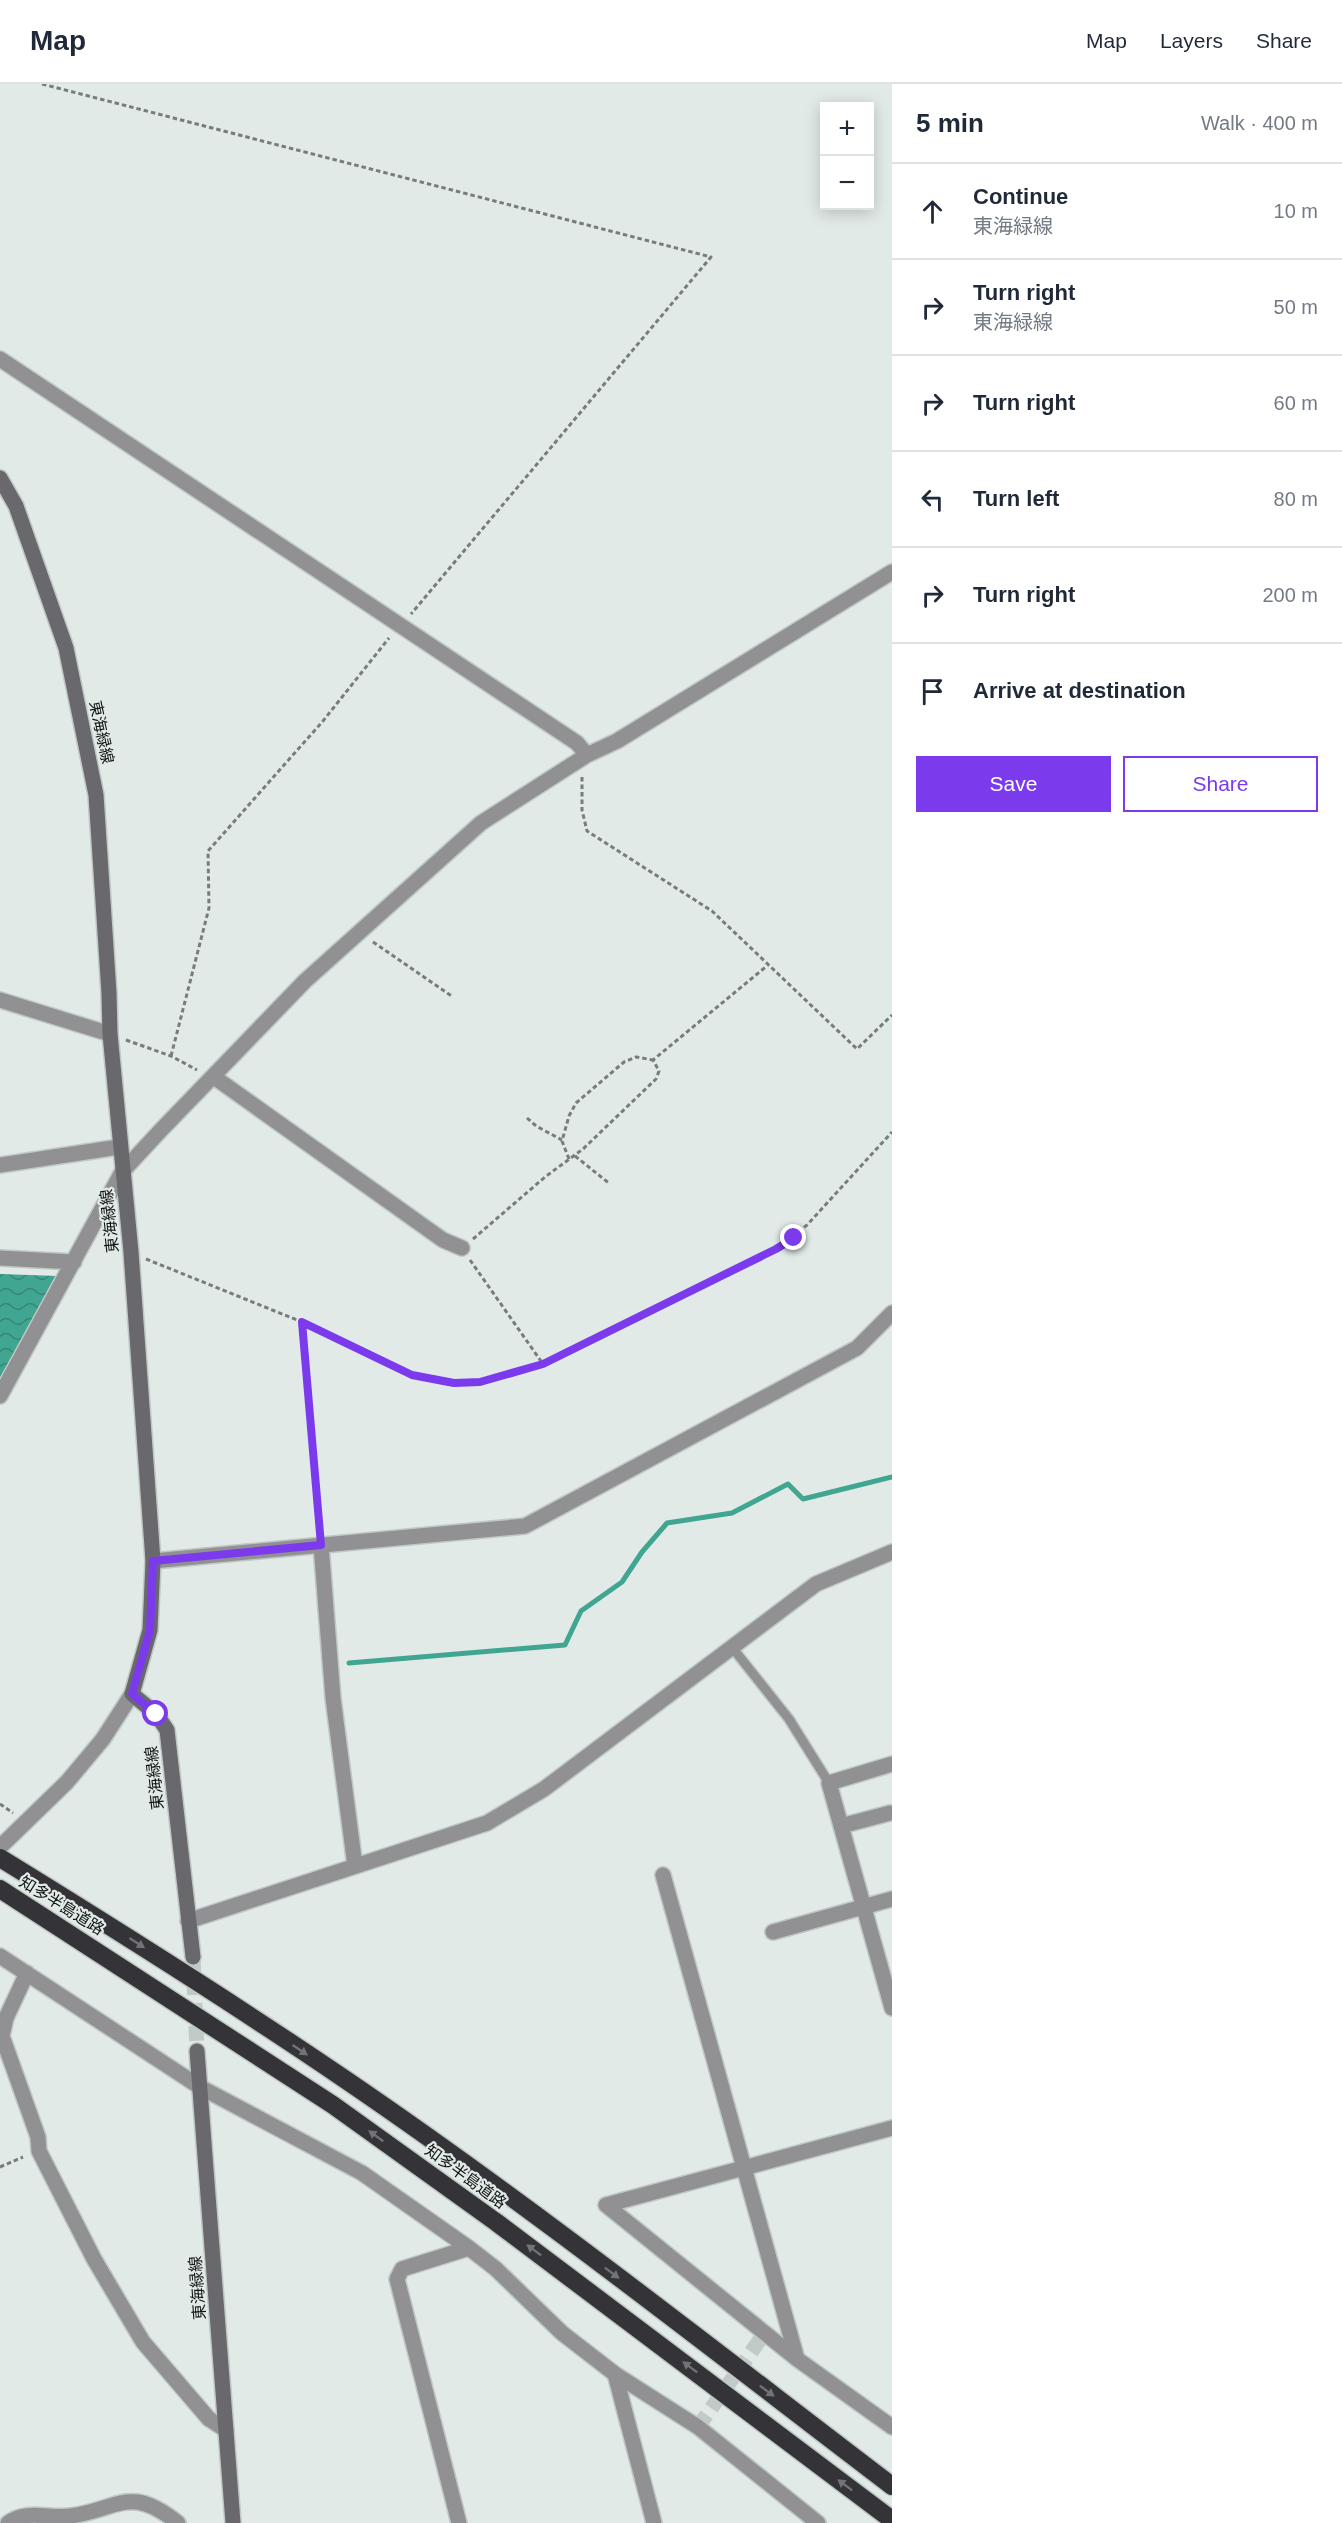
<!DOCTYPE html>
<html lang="en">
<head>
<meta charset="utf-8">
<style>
  body { margin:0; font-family:Helvetica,"Noto Sans JP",sans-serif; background:#f2f2f3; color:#1f2937 }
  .controls { position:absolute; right:18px; top:18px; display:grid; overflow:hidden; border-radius:0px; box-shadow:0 3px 15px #0003 }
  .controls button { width:54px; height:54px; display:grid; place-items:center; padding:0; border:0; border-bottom:2px solid #e0e1e3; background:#fff; color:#1f2937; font:30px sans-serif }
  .stop { position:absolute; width:18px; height:18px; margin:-14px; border:4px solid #7c3aed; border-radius:50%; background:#fff }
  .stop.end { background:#7c3aed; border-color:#fff; box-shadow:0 2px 6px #0008 }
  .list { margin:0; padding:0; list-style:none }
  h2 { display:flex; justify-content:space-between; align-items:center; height:78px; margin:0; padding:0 24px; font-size:26px }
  h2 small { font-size:20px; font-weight:400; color:#747a83 }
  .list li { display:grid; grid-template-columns:39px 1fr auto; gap:18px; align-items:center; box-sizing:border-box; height:96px; padding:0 24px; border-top:2px solid #e0e1e3 }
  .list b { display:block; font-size:22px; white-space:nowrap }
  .list p { margin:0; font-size:20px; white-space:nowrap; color:#747a83 }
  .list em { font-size:20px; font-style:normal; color:#747a83 }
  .actions { display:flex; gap:12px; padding:18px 24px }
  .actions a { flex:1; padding:14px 0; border:2px solid #7c3aed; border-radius:0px; text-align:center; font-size:21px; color:#7c3aed }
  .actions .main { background:#7c3aed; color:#fff }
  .icon { flex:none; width:33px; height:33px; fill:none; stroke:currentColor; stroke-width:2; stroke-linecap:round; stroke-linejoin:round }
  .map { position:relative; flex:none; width:892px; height:2439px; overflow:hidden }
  header { display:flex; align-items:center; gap:36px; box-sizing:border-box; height:84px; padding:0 30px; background:#fff; border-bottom:2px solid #e0e1e3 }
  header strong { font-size:28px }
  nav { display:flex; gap:33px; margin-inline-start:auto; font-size:21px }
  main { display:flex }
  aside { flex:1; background:#fff }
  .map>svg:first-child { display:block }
  .water { fill:url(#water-waves) }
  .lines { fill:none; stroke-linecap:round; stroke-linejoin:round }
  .stream { stroke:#41a691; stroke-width:5 }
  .minor-tunnel { stroke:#c2cac7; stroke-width:15; stroke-dasharray:15 8; stroke-linecap:butt }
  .secondary-tunnel { stroke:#c2cac7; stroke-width:15; stroke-dasharray:15 8; stroke-linecap:butt }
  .service-casing { stroke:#c0c8c5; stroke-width:12 }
  .minor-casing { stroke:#c0c8c5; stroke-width:18 }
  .tertiary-casing { stroke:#c0c8c5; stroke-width:18 }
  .secondary-casing { stroke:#c0c8c5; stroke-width:18 }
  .motorway-casing { stroke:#c0c8c5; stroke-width:21 }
  .path { stroke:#777d7b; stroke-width:3; stroke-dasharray:4.5 3; stroke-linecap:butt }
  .service { stroke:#919193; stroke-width:9 }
  .minor { stroke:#919193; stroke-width:15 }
  .tertiary { stroke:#919193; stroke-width:15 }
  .secondary { stroke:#69686c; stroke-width:15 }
  .motorway { stroke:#343338; stroke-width:18 }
  .oneway { fill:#717375 }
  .route { stroke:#7c3aed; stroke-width:8 }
  .labels { text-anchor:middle; stroke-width:4.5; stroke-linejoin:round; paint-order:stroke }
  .street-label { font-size:16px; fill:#111313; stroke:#e1eae7 }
</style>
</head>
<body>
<header>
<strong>Map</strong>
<nav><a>Map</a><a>Layers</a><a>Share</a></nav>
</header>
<main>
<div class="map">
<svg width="892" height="2439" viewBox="0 0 892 2439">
  <defs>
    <pattern id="water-waves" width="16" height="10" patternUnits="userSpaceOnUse" patternTransform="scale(1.5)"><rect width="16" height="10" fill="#41a691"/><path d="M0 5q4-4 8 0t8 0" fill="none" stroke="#358675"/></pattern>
  </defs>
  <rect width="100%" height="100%" fill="#e1eae7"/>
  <!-- water -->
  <path class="water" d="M0,1190L58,1192L0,1307Z"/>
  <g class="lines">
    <!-- stream -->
    <path class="stream" d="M349,1579L565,1561L581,1527L622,1498L642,1468L667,1439L732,1429L788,1400L803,1415L892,1393"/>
    <!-- minor-tunnel -->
    <path class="minor-tunnel" d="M698,2343L764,2250"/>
    <!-- secondary-tunnel -->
    <path class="secondary-tunnel" d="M193,1873L197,1967"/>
    <!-- service casing -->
    <g class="service-casing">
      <path id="service" d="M731,1562L789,1635L829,1699"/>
    </g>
    <!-- minor casing -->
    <g class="minor-casing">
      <path id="minor" d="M0,275L577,659L587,671
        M0,916L110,950
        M214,993L443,1156L462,1164
        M0,1081L119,1063
        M0,1174L74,1178
        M0,1312L122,1088L161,1046L305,897L481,739L587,671L617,657L892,488
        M321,1461L333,1614L355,1782
        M153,1477L525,1442L857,1264L892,1229
        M892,1680L829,1699L892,1924
        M841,1742L890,1729
        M663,1791L797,2275
        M188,1837L487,1739L544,1705L816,1500L892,1468
        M773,1848L892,1815
        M0,1872L200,2003L362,2089L469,2164L496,2185L562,2249L615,2290L698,2343L818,2439
        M27,1889L6,1934L2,1952L38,2053L39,2067L94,2175L143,2258L209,2335L226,2346
        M892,2044L606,2121L797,2275L892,2343
        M615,2290L654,2439
        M8,2439C27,2425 49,2435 71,2432C120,2425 129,2400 178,2439
        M459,2439L397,2195L402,2185L469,2164"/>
    </g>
    <!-- tertiary casing -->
    <g class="tertiary-casing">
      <path id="tertiary" d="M0,1763L67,1698L103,1655L132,1610"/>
    </g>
    <!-- secondary casing -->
    <g class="secondary-casing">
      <path id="secondary" d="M0,394L16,422L66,564L96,711L109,909L110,950L131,1168L153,1477L150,1546L132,1610L156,1630L167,1646L193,1873
        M197,1967L233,2439"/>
    </g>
    <!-- motorway casing -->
    <g class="motorway-casing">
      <path id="motorway" d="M0,1774C117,1846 233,1919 346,1996C534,2124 712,2265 892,2402
        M0,1805L333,2021L496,2138L892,2436"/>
    </g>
    <!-- path -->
    <path class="path" d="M42,0L711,173L411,530
      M582,693V726L587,747L712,827L857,965L892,931
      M373,858L453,913
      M126,956L171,972L197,986
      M171,972L209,824L208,767L323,637L389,554
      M527,1034L536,1042L562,1056
      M575,1072L610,1100
      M569,1075L562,1057L569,1032L576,1019L624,978L636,973L653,976
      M473,1155L545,1093L583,1065L656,995L659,987L653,976L768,881
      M146,1175L302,1238L395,1284L433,1296L454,1299L480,1298L509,1292L543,1280L776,1165L807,1141L892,1048
      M470,1176L543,1280
      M302,1238L320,1446
      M0,1720L13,1729
      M0,2083L23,2073"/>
    <!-- service -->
    <use href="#service" class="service"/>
    <!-- minor -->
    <use href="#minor" class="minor"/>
    <!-- tertiary -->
    <use href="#tertiary" class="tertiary"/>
    <!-- secondary -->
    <use href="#secondary" class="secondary"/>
    <!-- motorway -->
    <use href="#motorway" class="motorway"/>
  </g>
  <!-- one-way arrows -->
  <defs><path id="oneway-solid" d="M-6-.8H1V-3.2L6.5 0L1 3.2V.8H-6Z" transform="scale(1.5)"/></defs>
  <g class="oneway">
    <use href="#oneway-solid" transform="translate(137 1859) rotate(33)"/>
    <use href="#oneway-solid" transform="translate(300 1966) rotate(34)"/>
    <use href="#oneway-solid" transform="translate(376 2052) rotate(-144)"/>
    <use href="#oneway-solid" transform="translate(534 2166) rotate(-143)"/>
    <use href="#oneway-solid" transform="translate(612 2189) rotate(37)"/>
    <use href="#oneway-solid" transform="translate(690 2283) rotate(-143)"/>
    <use href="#oneway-solid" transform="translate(767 2307) rotate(37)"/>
    <use href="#oneway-solid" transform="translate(845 2401) rotate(-143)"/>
  </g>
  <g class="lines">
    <!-- route -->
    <path class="route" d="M156,1630L132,1610L150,1546L153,1477L321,1461L302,1238L412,1291L454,1299L480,1298L543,1280L776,1165L794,1154"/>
  </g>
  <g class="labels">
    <!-- street labels -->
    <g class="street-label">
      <text transform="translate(102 648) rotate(78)" y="6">東海緑線</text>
      <text transform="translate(109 1137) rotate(-96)" y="6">東海緑線</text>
      <text transform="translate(154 1694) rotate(-96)" y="6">東海緑線</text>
      <text transform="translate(62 1821) rotate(32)" y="6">知多半島道路</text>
      <text transform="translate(466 2092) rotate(36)" y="6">知多半島道路</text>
      <text transform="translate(197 2204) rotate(-94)" y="6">東海緑線</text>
    </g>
  </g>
</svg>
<div class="controls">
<button>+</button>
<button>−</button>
</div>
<div class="stop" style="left:156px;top:1630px"></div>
<div class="stop end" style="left:794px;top:1154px"></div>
</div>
<aside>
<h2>5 min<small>Walk · 400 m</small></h2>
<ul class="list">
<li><svg class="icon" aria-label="ahead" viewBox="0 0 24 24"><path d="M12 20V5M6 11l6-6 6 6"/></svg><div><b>Continue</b><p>東海緑線</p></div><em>10 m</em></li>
<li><svg class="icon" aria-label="right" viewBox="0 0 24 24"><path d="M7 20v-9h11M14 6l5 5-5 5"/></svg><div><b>Turn right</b><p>東海緑線</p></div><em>50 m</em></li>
<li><svg class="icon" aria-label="right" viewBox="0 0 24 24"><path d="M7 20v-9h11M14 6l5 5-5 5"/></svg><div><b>Turn right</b></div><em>60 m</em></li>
<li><svg class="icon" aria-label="left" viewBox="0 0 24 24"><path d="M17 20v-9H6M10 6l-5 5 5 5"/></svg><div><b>Turn left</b></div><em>80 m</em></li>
<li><svg class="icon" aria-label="right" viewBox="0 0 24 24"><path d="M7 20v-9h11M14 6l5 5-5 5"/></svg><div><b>Turn right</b></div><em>200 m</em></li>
<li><svg class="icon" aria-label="arrive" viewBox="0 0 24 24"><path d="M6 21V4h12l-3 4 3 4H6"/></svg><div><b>Arrive at destination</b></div></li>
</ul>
<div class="actions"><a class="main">Save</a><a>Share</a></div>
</aside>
</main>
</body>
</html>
